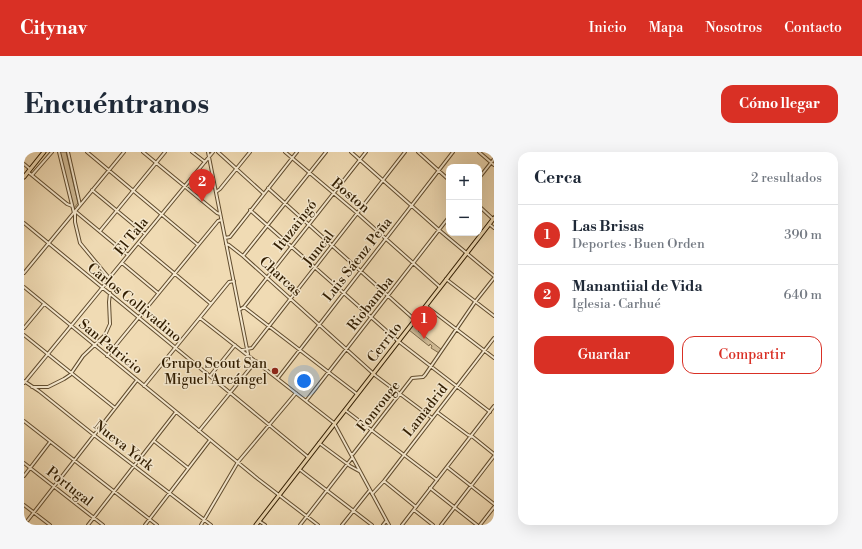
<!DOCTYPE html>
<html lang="es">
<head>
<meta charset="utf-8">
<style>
  body { margin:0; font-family:"Libre Bodoni",serif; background:#f6f6f7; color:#1f2937 }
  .controls { position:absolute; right:12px; top:12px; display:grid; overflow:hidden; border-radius:8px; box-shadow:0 4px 16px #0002 }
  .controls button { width:36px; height:36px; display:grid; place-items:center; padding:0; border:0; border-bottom:1px solid #e0e1e3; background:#fff; color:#1f2937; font:20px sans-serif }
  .you { position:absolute; left:280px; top:229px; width:14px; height:14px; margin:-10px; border:3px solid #fff; border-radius:50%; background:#1a73e8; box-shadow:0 0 0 6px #1a73e833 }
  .badge { display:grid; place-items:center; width:26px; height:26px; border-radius:50%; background:#d93025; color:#fff; font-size:13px; font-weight:700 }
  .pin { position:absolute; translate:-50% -33px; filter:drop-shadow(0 1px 2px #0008) }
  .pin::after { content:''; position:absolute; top:21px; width:14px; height:12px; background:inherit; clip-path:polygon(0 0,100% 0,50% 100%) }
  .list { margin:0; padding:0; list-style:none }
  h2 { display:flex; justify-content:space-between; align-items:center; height:52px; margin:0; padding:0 16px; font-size:17px }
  h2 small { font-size:13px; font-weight:400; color:#747a83 }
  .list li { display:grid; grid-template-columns:26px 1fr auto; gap:12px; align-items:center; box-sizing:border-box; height:60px; padding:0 16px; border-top:1px solid #e0e1e3 }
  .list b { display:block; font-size:15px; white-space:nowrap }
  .list p { margin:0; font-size:13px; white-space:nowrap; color:#747a83 }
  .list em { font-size:13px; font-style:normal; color:#747a83 }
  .actions { display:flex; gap:8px; padding:12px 16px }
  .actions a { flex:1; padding:9px 0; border:1px solid #d93025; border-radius:12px; text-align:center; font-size:14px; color:#d93025 }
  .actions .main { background:#d93025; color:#fff }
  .map { position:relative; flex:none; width:470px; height:373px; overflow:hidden; border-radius:12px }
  header { display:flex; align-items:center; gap:24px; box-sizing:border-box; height:56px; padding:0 20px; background:#d93025; color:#fff }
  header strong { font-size:19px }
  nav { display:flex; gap:22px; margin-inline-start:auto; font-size:14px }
  .intro { display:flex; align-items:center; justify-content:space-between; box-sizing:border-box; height:96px; padding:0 24px }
  h1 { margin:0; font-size:28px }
  .button { padding:10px 18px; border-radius:12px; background:#d93025; color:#fff; font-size:14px; font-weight:700 }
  main { display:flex; gap:24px; padding:0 24px }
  aside { flex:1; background:#fff; border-radius:12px; box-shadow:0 4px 16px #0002 }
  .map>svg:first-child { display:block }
  .green { fill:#d0bb96; stroke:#806c4c }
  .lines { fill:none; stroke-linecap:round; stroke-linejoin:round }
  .minor-casing { stroke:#614c2e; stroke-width:4 }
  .major-casing { stroke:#311d01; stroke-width:5 }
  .minor { stroke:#f5e8ce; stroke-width:2 }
  .major { stroke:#f0dbb4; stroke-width:3 }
  .poi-dot { fill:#8f2418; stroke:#f5e8ce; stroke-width:1.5 }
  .labels { text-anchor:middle; stroke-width:3; stroke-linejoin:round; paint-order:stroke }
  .street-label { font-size:14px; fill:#311d01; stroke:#f5e8ce }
  .poi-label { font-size:14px; fill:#311d01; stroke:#f5e8ce; text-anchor:end }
</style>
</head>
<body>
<header>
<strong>Citynav</strong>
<nav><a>Inicio</a><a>Mapa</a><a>Nosotros</a><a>Contacto</a></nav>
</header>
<div class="intro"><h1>Encuéntranos</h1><a class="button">Cómo llegar</a></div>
<main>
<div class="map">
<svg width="470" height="373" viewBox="0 0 470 373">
  <rect width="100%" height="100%" fill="#f0dbb4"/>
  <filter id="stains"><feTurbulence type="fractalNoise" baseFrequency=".005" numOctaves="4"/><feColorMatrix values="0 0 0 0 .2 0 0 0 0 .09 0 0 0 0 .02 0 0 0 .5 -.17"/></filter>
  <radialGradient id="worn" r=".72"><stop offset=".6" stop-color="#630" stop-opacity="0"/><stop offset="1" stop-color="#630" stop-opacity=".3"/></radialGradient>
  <!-- green -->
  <path class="green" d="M36,0H42L54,51L50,56H49Z
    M392,169L399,174L394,179L418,198L415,201L407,196L408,194L406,192L405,194L385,178Z"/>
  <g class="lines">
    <!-- minor casing -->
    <g class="minor-casing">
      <path id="minor" d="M35,0L50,61
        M44,0L56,53
        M63,0L174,93
        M119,0L193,61L196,62
        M168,0L181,10
        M184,0L224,202
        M194,0L239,41
        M261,0L333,61L416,135
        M327,0L415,78L470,124
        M394,0L425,28
        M455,0L470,13
        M0,12L6,17
        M4,20L43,52L48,54
        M8,23L28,0
        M455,26L470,7
        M244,36L391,168
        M68,38L121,82
        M192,40L196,37L226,0
        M455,54L469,67
        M226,58L374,189L466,260
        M51,59L104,103
        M51,60V70L56,91L85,126
        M0,71L284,305
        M465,72L470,76
        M76,79L141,0
        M201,86L206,85L273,0
        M114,91L187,152
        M202,92L205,93L219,104L352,224L408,266
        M219,104L302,0
        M98,111L134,141
        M0,121L100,0
        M422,127L470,164
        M0,135L234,327L294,373
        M402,154L470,206
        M220,155L333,242
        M215,158L220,155L342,0
        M176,166L310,271L365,373
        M0,176L20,152
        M0,183L91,256
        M218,198L228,196L381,0
        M83,204L194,69L197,68
        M186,224L211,193
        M254,226L429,0
        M0,229L15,239L70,283L187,373
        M0,231L83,130L86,125L189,0
        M120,234L205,130L210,129
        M8,235H24L40,227L46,223L59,204L81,183L86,172L85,150L86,141
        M282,249L425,65
        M321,258L413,328
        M413,260L444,283L449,285L470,302
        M0,269L133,373
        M175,279L232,209
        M130,289L164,316
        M295,291L326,314L335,319
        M327,302H329L388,226L399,225L401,223L451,150L470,126
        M0,311L79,373
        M423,315L470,352
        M275,317L348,373
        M0,324L26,290
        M360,329L392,355
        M406,336L453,373
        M348,342L360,329L470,186
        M0,353L26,373
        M390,358L409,373
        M235,369L241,373
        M0,373L113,228
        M64,373L152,260
        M121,373L186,288
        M177,373L214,310L272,241
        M276,373L328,306
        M318,373L346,338
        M359,373L362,369
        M378,373L470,254
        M417,373L470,304
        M456,373L470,355"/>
    </g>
    <!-- major casing -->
    <g class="major-casing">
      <path id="major" d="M0,25L20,0
        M232,373L470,66"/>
    </g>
    <!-- minor -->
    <use href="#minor" class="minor"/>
    <!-- major -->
    <use href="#major" class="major"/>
  </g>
  <!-- markers -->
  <circle class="poi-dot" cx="251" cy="219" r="4"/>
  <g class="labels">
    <!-- street labels -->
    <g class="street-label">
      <text transform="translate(327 43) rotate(40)" y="5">Boston</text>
      <text transform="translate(271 73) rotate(-52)" y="5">Ituzaingó</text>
      <text transform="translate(107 84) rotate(-51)" y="5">El Tala</text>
      <text transform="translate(294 96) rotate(-52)" y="5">Juncal</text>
      <text transform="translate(333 107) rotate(-52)" y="5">Luis Sáenz Peña</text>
      <text transform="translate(257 124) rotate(42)" y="5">Charcas</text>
      <text transform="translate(111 150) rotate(39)" y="5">Carlos Collivadino</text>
      <text transform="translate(346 151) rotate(-52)" y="5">Riobamba</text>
      <text transform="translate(360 190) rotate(-52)" y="5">Cerrito</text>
      <text transform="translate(87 194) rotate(39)" y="5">San Patricio</text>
      <text transform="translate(354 254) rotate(-52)" y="5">Fonrouge</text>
      <text transform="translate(401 258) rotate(-52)" y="5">Lamadrid</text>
      <text transform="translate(100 293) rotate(38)" y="5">Nueva York</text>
      <text transform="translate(46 334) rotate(38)" y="5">Portugal</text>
    </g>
    <!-- poi labels -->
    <g class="poi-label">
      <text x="243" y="216">Grupo Scout San<tspan x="243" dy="16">Miguel Arcángel</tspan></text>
    </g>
  </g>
  <rect width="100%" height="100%" filter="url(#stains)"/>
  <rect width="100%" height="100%" fill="url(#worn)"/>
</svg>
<div class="controls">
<button>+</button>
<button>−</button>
</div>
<div class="you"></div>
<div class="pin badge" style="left:400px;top:187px">1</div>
<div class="pin badge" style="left:178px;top:50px">2</div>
</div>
<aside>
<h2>Cerca<small>2 resultados</small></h2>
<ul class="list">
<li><span class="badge">1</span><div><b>Las Brisas</b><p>Deportes · Buen Orden</p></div><em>390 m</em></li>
<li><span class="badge">2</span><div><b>Manantiial de Vida</b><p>Iglesia · Carhué</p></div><em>640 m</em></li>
</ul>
<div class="actions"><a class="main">Guardar</a><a>Compartir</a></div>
</aside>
</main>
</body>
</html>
